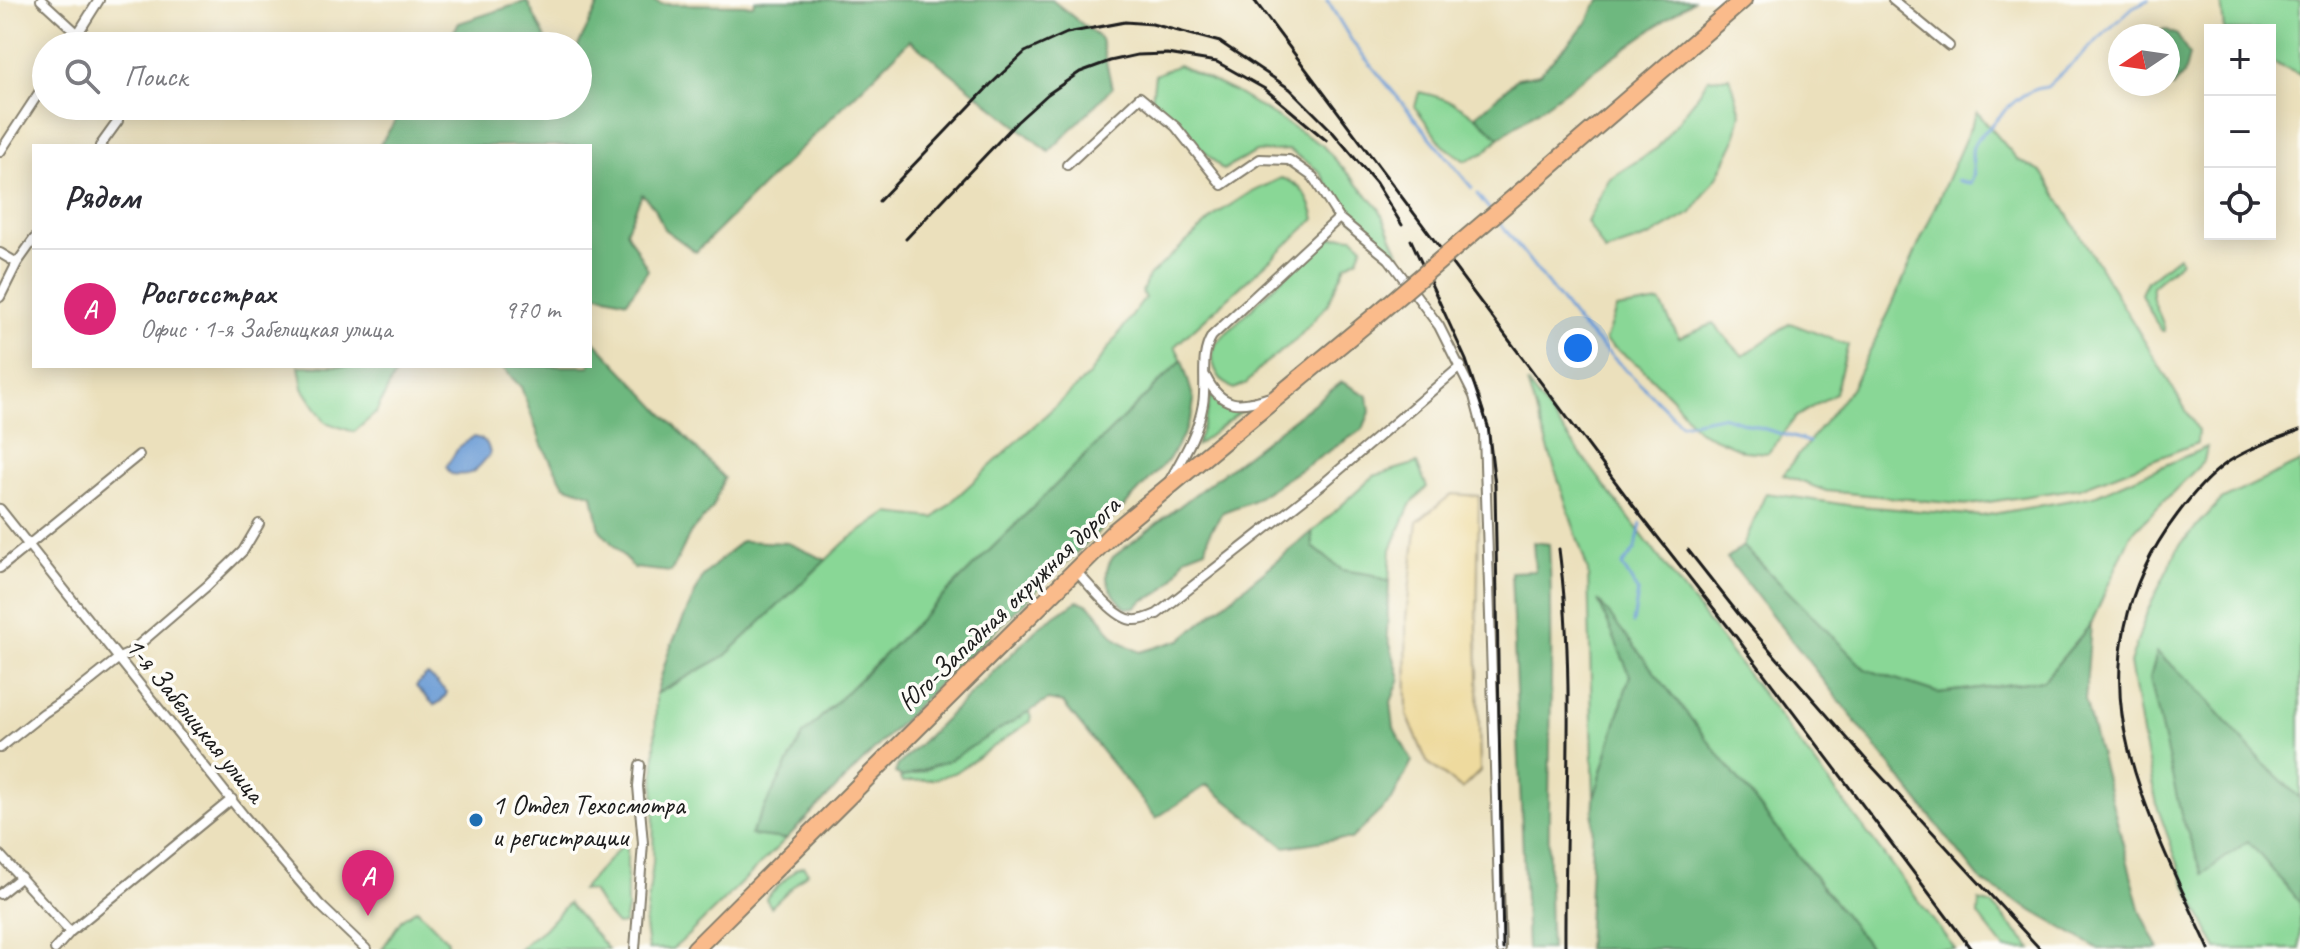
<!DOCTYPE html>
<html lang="ru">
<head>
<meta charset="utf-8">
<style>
  body { margin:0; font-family:Caveat,sans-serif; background:#f2f2f3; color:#2b2b33 }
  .controls { position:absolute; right:24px; top:24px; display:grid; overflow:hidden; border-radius:0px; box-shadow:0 4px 20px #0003 }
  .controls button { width:72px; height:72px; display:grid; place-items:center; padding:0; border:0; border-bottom:2px solid #e1e1e2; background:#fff; color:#2b2b33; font:40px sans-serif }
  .compass { position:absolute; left:2108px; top:24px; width:72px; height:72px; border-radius:50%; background:#fff; box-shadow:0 4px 20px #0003; rotate:257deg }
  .you { position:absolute; left:1578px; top:348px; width:28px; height:28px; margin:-20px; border:6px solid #fff; border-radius:50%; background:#1a73e8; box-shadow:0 0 0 12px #1a73e833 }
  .badge { display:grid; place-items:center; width:52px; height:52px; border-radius:50%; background:#db2777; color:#fff; font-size:26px; font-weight:700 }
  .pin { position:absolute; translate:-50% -66px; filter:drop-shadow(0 2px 4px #0008) }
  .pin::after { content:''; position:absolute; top:42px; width:28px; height:24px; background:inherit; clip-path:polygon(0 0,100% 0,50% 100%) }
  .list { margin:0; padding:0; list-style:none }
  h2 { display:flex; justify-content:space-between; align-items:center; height:104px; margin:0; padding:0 32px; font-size:34px }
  h2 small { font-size:26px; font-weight:400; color:#7c7c81 }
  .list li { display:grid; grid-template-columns:52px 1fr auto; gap:24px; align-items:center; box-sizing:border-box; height:120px; padding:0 32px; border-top:2px solid #e1e1e2 }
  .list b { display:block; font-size:30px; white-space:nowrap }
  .list p { margin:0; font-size:26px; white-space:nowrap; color:#7c7c81 }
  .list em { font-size:26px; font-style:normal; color:#7c7c81 }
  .icon { flex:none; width:44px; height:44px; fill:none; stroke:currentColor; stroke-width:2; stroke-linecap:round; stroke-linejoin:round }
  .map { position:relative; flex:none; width:2300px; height:949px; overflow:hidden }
  .search { position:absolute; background:#fff; box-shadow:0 4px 20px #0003; left:32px; top:32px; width:560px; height:88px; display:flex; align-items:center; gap:20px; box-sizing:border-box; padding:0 28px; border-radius:44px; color:#7c7c81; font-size:30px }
  .panel { position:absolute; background:#fff; box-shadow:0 4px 20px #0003; left:32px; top:144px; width:560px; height:224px; border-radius:0px }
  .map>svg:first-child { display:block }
  .green { fill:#89d796; stroke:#527a59; stroke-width:2 }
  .forest { fill:#6eb87f; stroke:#456a4e; stroke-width:2 }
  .sand { fill:#eeda9e; stroke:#857b5d; stroke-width:2 }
  .water { fill:#6c9cd5; stroke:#445c78; stroke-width:2 }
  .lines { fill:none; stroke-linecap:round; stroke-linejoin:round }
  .stream { stroke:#6c9cd5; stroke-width:3 }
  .street-casing { stroke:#847e6c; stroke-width:12 }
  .highway-casing { stroke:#847e6c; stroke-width:20 }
  .street { stroke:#fff; stroke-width:8 }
  .highway { stroke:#fabb8b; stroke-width:16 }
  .rail { stroke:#1c1c1c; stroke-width:3 }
  .highway-bridge-casing { stroke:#847e6c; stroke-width:20; stroke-linecap:butt }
  .highway-bridge { stroke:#fabb8b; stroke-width:16 }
  .poi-dot { fill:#1f6fb2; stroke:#fdfcf7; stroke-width:3 }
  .labels { text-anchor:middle; stroke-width:7; stroke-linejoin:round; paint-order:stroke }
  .street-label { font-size:28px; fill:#1c1c1c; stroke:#fdfcf7 }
  .poi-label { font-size:28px; fill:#1c1c1c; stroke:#fdfcf7; text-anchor:start }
</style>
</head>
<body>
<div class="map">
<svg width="2300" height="949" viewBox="0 0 2300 949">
  <rect width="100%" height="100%" fill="#fdfcf7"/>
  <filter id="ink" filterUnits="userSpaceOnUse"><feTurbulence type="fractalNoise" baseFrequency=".0125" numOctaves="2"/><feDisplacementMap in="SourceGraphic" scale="16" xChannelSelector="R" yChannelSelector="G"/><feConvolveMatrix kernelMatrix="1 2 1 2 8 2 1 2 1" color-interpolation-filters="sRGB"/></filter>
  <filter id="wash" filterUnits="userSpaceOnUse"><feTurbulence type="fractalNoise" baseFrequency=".006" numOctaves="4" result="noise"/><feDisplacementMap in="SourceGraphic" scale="32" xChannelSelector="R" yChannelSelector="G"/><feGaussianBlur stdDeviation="1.8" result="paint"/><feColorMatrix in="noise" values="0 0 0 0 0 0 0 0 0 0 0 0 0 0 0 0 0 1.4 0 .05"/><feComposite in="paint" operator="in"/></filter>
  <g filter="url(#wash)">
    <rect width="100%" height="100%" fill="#ebe0bc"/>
    <!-- green -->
    <path class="green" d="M2221,0H2300V75L2270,61V30H2224Z
      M1178,65L1235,92L1322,145L1379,208L1401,257L1347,214L1319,171L1289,150L1256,152L1223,170L1152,99L1155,75Z
      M1730,77L1741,113L1735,141L1719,174L1691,213L1649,237L1605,252L1587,222L1609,179L1657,148L1694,101L1708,79Z
      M1419,92C1457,100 1471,111 1499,138L1484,153L1465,161L1443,145L1415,107Z
      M233,106H293L274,116L246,117Z
      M1977,112L2018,160L2043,173L2198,430L2197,443L2080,488L1969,505L1826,491L1783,475L1852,387L1889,312Z
      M1281,178C1302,183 1310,199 1315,219L1175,346L1182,360L803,735L751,835L786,839L680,943L672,949H648L645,926L653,862L656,694L725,656L845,542L888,513L934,518L1088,376L1145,298L1142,292L1148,277L1218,213L1248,194Z
      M1342,236L1353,237L1363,246L1358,258L1346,265L1327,305L1296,340L1264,364L1247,383L1234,389C1217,381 1207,360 1216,343L1308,253L1331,238Z
      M2178,256L2181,261L2152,286C2150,304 2162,314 2165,331H2162L2154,319L2141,294L2147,281Z
      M1660,302L1679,338L1713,324L1743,356L1790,323L1848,345L1835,393L1796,417L1768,453L1744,451L1698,431L1673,399L1641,367L1605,341L1616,309Z
      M299,366H392L396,372L376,413L354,432L325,422L303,388Z
      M1527,383L1955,949H1871L1600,603L1630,675L1594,799L1588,571Z
      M1211,395L1224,405L1244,409L1196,446L1207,414Z
      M2207,447L2204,461L2131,534L2091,624L2044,680L1938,693L1864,669L1743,546L1766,493L1847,505L1982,516L2094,496Z
      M2300,462V949H2217L2185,883L2158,809L2143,740L2130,663L2147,612L2179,546L2221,500Z
      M1417,463L1427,487L1410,505L1391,549L1389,582L1374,575L1342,570L1313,547L1312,532L1374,476Z
      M1027,711L1030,714L1031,721L956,772L935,779L903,782L901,781L900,778L924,771Z
      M627,840V909L624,924L617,925L603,909L592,891L581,890Z
      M803,866L808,872L771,907L766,899L768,896L796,869Z
      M1979,901L1993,905L2032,949H2005L1978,915Z
      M568,903L608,949H518L544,929Z
      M417,909L448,941L446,949H382L402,919Z"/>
    <!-- forest -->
    <path class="forest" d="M601,0H651L661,4L753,5L755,0H1052L1101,39L1112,88L1049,152L910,40L696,252L664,229L655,208L642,194L626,231L648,270L627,301L590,292V146H379L405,106H578V46Z
      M1601,0H1693L1499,138L1476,116L1518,78L1539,74L1587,23L1595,6Z
      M527,1L547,41L545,46H444L459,23Z
      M2165,29L2177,35L2189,55L2184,74L2173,87L2167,84L2168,36H2152Z
      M590,336L724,478L712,509L691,532L671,572L634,568L600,530L593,495L564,485L542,445L521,387L501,366H590Z
      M1182,360L1194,400L1192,414L1185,432L1169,459L1116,515L941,682L786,839L750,835L803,735Z
      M1342,382L1368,396L1370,412L1363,429L1252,501L1223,512L1210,532L1206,549L1185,557C1178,572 1170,588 1154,596C1146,600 1143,598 1137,607L1126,608C1111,594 1099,577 1113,557Z
      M1312,532L1313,547L1342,570L1374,575L1389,582L1387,634L1400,678L1391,702L1394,728L1412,761L1392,800L1351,839H1336L1285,847L1207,785L1156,818L1063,703L1048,700L948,761L903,777L895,773L898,765L1041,625L1077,601C1098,604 1102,625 1116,638C1122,644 1132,648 1140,652L1180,640Z
      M741,541L788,543L826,560L725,656L656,694L669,650L703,576Z
      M1533,542L1549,544C1556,679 1544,814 1551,949H1527L1511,572L1535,571Z
      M1743,546L1865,669L1938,693L2044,680L2091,624L2085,700L2141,912L2159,949H2099L1982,882L1727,558Z
      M1598,600L1871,949H1587L1594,799L1630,675Z
      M2157,652L2195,686L2262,762L2300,798V903L2248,841L2203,874L2181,815L2150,678Z"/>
    <!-- sand -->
    <path class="sand" d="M1452,494L1479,496L1477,629L1480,771L1462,789L1427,762L1407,715L1406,618L1417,522Z"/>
    <!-- water -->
    <path class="water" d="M473,437C485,439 488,442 490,454C476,470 474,477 451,474L446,467L459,447Z
      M428,675L447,692C446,697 439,704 434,705L417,688L416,686L425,676Z"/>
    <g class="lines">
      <!-- stream -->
      <path class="stream" d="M1327,0L1353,43L1472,188
        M1958,180L1970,184C1978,173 1969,159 1973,146C1976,139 1984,132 1990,127C2005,110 2022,89 2047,87L2133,7L2148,0
        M1477,194L1490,210
        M1497,219L1578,323L1681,424L1721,416L1809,442
        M1633,623L1638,592L1622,565L1635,550L1641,524"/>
    </g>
  </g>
  <g filter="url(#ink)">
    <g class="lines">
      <!-- street casing -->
      <g class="street-casing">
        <path id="street" d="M41,0L78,34
          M1893,0L1949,46
          M70,46L99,0
          M100,146L118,121
          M0,152L46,82
          M1067,165L1140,97L1176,127L1222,185L1260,159L1289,160L1313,177L1339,218L1389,259L1439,326L1474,396L1484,434L1501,949
          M0,253L17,263
          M0,297L17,263L34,239
          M1206,377C1222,409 1240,407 1270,397
          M1170,480C1184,455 1198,433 1203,404C1207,381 1199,357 1212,336L1339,218
          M0,509L244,816L319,904L366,949
          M0,568L139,455
          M1075,570C1088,583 1115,619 1133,620C1141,621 1150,617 1157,614L1324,483L1461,366
          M0,748L44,713L80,689L119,658L128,654L207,586L243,551L259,524
          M0,855L70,932
          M0,894L21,877
          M55,949L70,932L232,799
          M635,949L643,843L638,786L640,765"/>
      </g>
      <!-- highway casing -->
      <g class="highway-casing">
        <path id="highway" d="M1524,189L1743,0
          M695,949L1115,531L1375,316"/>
      </g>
      <!-- street -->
      <use href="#street" class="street"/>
      <!-- highway -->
      <use href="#highway" class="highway"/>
      <!-- rail -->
      <path class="rail" d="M1254,0L1641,516L1737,638L1971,949
        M879,201L990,85L1025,52L1067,33L1125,22L1152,24L1220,42L1290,89L1330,129L1376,183L1402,225
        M906,239L1017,122L1048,94L1080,72L1110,61L1137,55L1167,54L1217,62L1265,89L1327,141
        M1411,240L1466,360L1488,426L1495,485L1503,949
        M1559,549C1576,681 1564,815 1565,949
        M1688,550L1740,616L1869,763L2040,949
        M2209,949C2180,886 2146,818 2129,751C2107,665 2124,585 2177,515C2191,496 2208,476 2228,462C2250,448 2275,439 2300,430"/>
      <!-- highway-bridge casing -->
      <g class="highway-bridge-casing">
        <path id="highway-bridge" d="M1375,316L1524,189"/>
      </g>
      <!-- highway-bridge -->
      <use href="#highway-bridge" class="highway-bridge"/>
    </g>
  </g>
  <!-- markers -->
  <circle class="poi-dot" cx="476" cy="820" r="8"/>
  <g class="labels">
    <!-- street labels -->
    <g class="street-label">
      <text transform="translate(1008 603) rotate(-44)" y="10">Юго-Западная окружная дорога</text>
      <text transform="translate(196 719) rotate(51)" y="10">1-я Забелицкая улица</text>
    </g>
    <!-- poi labels -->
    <g class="poi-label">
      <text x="492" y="814">1 Отдел Техосмотра<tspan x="492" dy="32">и регистрации</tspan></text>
    </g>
  </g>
</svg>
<div class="controls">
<button>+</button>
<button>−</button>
<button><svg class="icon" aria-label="locate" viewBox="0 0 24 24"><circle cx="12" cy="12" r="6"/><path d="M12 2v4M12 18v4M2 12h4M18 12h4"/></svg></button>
</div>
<svg class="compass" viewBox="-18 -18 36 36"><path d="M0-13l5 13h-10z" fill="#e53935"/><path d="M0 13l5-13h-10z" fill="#7c7c81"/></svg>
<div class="you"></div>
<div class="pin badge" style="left:368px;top:916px">A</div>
<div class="search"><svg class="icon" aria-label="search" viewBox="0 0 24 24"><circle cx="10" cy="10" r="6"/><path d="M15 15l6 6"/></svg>Поиск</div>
<section class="panel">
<h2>Рядом<small></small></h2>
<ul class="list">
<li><span class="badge">A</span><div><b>Росгосстрах</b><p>Офис · 1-я Забелицкая улица</p></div><em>970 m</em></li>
</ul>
</section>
</div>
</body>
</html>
